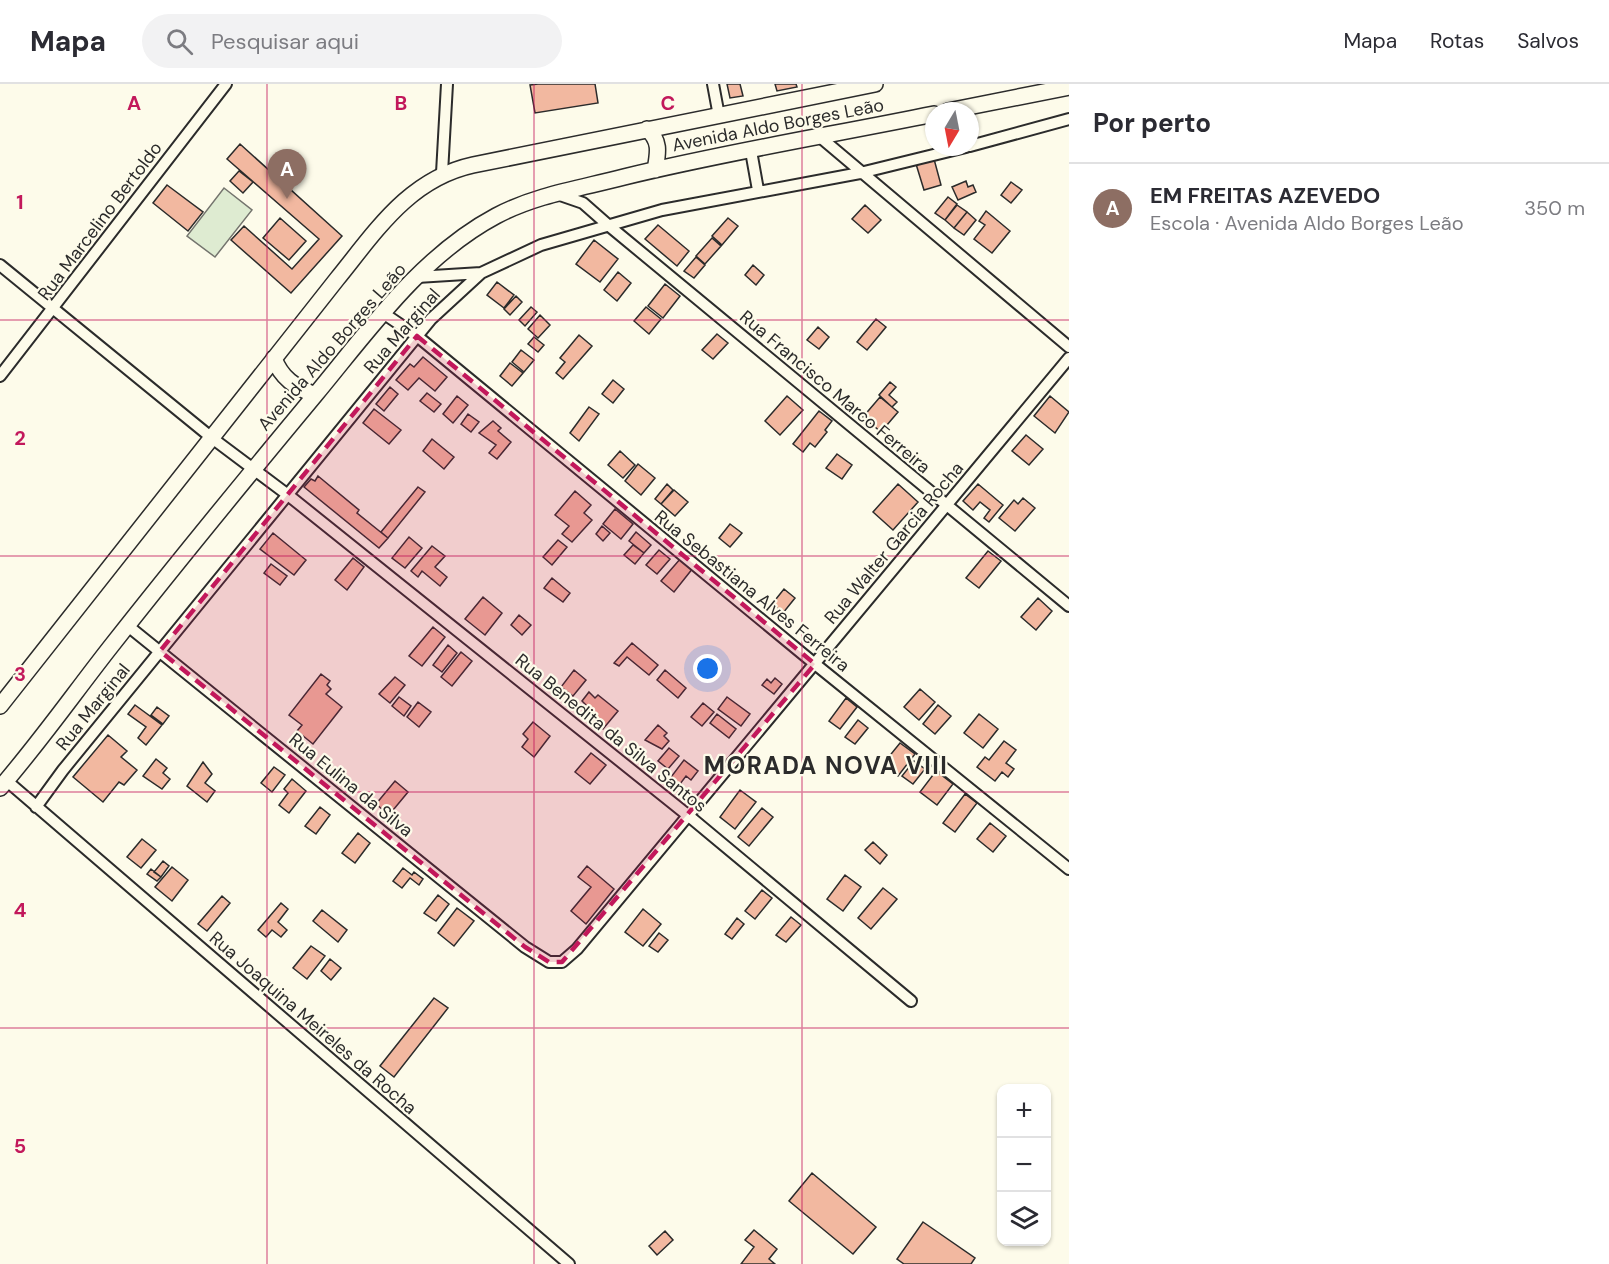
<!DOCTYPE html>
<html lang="pt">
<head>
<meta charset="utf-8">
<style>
  body { margin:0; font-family:"DM Sans",sans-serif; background:#f2f2f3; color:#2b2b33 }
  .controls { position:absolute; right:18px; bottom:18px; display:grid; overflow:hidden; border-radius:12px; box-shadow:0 2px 4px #0004 }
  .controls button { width:54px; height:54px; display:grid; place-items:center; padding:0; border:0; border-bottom:2px solid #e1e1e2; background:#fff; color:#2b2b33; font:30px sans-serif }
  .compass { position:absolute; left:925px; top:18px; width:54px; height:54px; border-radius:50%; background:#fff; box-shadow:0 2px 4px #0004; rotate:190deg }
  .you { position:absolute; left:708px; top:585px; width:21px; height:21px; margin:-15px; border:4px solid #fff; border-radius:50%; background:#1a73e8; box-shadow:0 0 0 9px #1a73e833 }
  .badge { display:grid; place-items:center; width:39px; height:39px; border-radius:50%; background:#c62828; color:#fff; font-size:20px; font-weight:700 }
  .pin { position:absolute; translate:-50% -50px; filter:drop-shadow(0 2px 3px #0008) }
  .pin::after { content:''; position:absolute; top:32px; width:21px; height:18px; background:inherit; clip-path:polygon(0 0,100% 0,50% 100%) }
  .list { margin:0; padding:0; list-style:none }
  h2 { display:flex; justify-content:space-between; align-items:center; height:78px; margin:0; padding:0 24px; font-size:26px }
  h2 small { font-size:20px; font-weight:400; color:#7c7c81 }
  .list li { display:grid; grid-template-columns:39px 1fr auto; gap:18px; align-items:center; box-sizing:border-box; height:90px; padding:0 24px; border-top:2px solid #e1e1e2 }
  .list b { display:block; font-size:22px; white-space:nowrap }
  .list p { margin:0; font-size:20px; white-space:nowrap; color:#7c7c81 }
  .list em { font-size:20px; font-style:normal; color:#7c7c81 }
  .icon { flex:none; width:33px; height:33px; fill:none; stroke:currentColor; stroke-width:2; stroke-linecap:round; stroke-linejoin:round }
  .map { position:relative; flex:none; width:1069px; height:1180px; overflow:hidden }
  header { display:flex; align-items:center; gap:36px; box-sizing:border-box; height:84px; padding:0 30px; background:#fff; border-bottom:2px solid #e1e1e2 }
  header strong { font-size:28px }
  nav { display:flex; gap:33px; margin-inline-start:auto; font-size:21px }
  .search { width:420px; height:54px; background:#f2f2f3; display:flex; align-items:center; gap:15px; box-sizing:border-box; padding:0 21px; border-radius:33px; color:#7c7c81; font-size:22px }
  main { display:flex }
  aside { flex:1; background:#fff }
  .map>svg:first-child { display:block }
  .grass { fill:#deebd1; stroke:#74746e; stroke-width:1.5 }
  .building { fill:#f2b8a0; stroke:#2b2b2b; stroke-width:1.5 }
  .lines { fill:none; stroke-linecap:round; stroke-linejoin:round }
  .street-casing { stroke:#2b2b2b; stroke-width:14 }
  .secondary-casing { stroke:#2b2b2b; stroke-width:18 }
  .street { stroke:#fdfbea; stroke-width:10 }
  .secondary { stroke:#fdfbea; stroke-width:15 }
  .marked { fill:#c2185b; fill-opacity:0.2; stroke:#c2185b; stroke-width:4.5; stroke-dasharray:12 8; stroke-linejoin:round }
  .grid { fill:none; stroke:#c2185b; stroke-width:1.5; stroke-opacity:0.55 }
  .labels { text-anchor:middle; stroke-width:4.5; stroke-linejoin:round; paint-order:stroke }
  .street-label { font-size:18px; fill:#2b2b2b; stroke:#fdfbea }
  .district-label { font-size:24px; font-weight:bold; letter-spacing:1.5px; fill:#2b2b2b; stroke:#fdfbea }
  .grid-label { font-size:20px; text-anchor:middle; font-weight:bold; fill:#c2185b; stroke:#fdfbea; stroke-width:4.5; stroke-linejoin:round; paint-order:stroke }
</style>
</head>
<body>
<header>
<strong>Mapa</strong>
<div class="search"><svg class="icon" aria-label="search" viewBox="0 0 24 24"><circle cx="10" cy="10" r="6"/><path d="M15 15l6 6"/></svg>Pesquisar aqui</div>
<nav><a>Mapa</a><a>Rotas</a><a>Salvos</a></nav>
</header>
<main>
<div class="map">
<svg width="1069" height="1180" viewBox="0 0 1069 1180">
  <rect width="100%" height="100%" fill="#fdfbea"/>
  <!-- grass -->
  <path class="grass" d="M224,104L252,126L215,173L187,152Z"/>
  <!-- building -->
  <path class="building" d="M538,0H595L598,19L535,29L530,1Z
    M727,0H740L743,12L730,14Z
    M775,0H796L797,3L777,7Z
    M240,60L342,152L291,209L231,156L244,142L292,185L319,155L227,75Z
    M934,75L941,101L924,106L916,80Z
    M239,87L253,98L243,109L230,97Z
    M966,97L968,103L973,101L976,108L958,116L952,103Z
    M1011,98L1022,106L1011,119L1001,111Z
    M167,101L203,128L188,147L153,119Z
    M948,113L957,120L945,136L935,129Z
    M865,121L881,136L868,149L852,135Z
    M957,121L967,128L954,144L945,136Z
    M986,127L1010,147L992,169L974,155L985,141L979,137Z
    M967,128L976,136L964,151L954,144Z
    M280,134L306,157L289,176L263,154Z
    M728,134L738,142L722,161L712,152Z
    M658,141L689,167L677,182L645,155Z
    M712,154L721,162L705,180L696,172Z
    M594,156L618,175L600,198L576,180Z
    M696,173L705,181L694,194L684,187Z
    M753,181L764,191L756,201L745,191Z
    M618,188L631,199L617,217L604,206Z
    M497,198L514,211L504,224L487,211Z
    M665,200L680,212L663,234L648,222Z
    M516,212L522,218L510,231L504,225Z
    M531,223L537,228L525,242L519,236Z
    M646,223L661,235L649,250L634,237Z
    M540,231L550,241L538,254L528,245Z
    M876,235L886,243L867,266L857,258Z
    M818,243L829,253L819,265L807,256Z
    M717,250L728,259L713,275L702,266Z
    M579,251L592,262L563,295L556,289L565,278L560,274Z
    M534,253L544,261L538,268L528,260Z
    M521,266L534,276L524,288L512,278Z
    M423,273L447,293L435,307L419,294L408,306L396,296L410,280L414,283Z
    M510,279L523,289L512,302L500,292Z
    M613,296L624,305L613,319L602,310Z
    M890,298L896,303L889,311L897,318L892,323L879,311Z
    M390,303L398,310L384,327L376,320Z
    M427,309L441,320L434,328L420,317Z
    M457,312L468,321L453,339L443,330Z
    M787,312L803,326L780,351L765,337Z
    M1050,312L1069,328L1055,349L1034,332Z
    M880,313L898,328L881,348L863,333Z
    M589,323L599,330L579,357L570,349Z
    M374,325L401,346L389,360L363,339Z
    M819,327L832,337L825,346L827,348L815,363L810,359L803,368L793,360Z
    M468,330L479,338L471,348L461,340Z
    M493,337L501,344L498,347L511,358L497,375L489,369L496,361L479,349Z
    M1026,351L1043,365L1029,381L1012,367Z
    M432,355L454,373L444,385L423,367Z
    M620,367L635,381L623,394L608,381Z
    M837,370L852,381L842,395L826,384Z
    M638,380L655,394L641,411L625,397Z
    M318,392L359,426L357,429L388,454L379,464L304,403L311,395L315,397Z
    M667,400L673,406L661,420L655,415Z
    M898,400L918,418L893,446L873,428Z
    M978,400L1003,421L989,438L984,434L990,426L980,418L973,426L963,417Z
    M418,403L425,408L388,454L381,448Z
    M674,406L688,418L675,432L661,420Z
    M575,407L591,421L584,429L592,436L572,458L562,450L569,442L555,431Z
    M1023,414L1035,424L1015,447L999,434L1014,416L1018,420Z
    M615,425L633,440L621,455L603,440Z
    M730,440L742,449L730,463L719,454Z
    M602,442L610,449L603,457L596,450Z
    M636,448L651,461L644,469L629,457Z
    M273,449L306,476L294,491L260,465Z
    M409,453L422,464L405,484L392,474Z
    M558,456L567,463L552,481L543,473Z
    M633,461L644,469L635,480L624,471Z
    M432,462L445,472L435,483L447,493L440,502L422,487L418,493L411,487Z
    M659,466L670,475L657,490L646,481Z
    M988,467L1001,477L979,504L966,494Z
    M353,474L364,483L347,506L335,496Z
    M681,474L693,484L674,508L661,497Z
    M271,480L287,492L280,501L264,489Z
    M552,494L570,509L563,518L544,504Z
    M784,505L795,514L783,529L772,520Z
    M483,513L502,529L485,551L465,535Z
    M1038,514L1052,527L1036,546L1021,533Z
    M519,531L531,541L522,551L511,541Z
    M433,543L445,553L422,582L409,572Z
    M632,559L658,581L649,591L627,573L619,582L614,579Z
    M448,561L457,569L442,588L433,581Z
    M461,568L472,577L452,602L441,593Z
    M574,586L586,596L573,612L561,603Z
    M665,586L686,604L678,614L657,596Z
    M321,590L330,597L327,601L331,605L326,610L342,623L313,660L297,647L302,641L289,631Z
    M395,593L405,601L390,619L379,610Z
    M775,594L782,600L774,610L762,601L767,595L771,599Z
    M920,605L935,618L919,636L904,623Z
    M589,608L595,614L598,611L618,627L603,645L583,629L588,623L582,617Z
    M399,613L411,622L404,632L392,622Z
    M727,613L750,630L741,642L718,625Z
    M846,614L857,623L840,645L829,637Z
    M418,618L431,628L419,643L407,633Z
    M703,619L714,628L702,642L691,633Z
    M135,621L162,641L146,661L138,654L146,643L128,630Z
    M938,621L951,632L935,650L923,640Z
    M157,623L169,632L163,640L151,631Z
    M717,630L736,645L729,654L710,639Z
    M979,630L998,645L983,664L964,649Z
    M858,636L868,644L855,660L845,653Z
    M533,638L550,652L534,673L522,663L528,655L523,650Z
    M658,641L667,649L664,652L669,657L662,665L645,656Z
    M108,651L127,667L121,673L137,686L124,701L119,698L103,718L73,693Z
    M1004,657L1016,666L1006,679L1014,685L1008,693L1002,688L995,697L977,683L985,673L989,676Z
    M900,659L915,670L898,692L883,680Z
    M669,664L679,672L668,685L658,677Z
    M591,669L606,681L590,700L575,688Z
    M156,675L167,684L163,689L170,695L162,705L143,692Z
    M684,676L698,687L691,696L686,692L677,704L668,697Z
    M914,677L925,685L913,700L902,692Z
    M203,678L212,690L205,699L215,707L207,718L187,702Z
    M274,683L285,691L272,708L261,699Z
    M936,687L953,700L937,721L920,708Z
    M292,695L306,707L289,729L279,721L288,709L284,705Z
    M395,697L408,708L389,731L376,720Z
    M740,706L756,718L735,745L720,733Z
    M965,710L977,719L955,748L943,739Z
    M320,723L330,731L316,750L305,742Z
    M762,724L773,733L749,762L738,753Z
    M990,739L1006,752L993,768L977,755Z
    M358,749L370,759L355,779L342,769Z
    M142,755L156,766L141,784L127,773Z
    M873,758L887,771L880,780L865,766Z
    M163,777L169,782L161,793L154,788Z
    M587,782L614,805L586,840L571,827L591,803L578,793Z
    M172,783L188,796L172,817L155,803Z
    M403,784L412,791L414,788L423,795L419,801L410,794L402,804L393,797Z
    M151,785L161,793L157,797L147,790Z
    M845,791L861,803L843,827L827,815Z
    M883,804L897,815L871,845L858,834Z
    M762,806L772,814L755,835L745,827Z
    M438,811L449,820L436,837L424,829Z
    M222,812L230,819L207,847L198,840Z
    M281,819L288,825L278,838L287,846L281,853L272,846L266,853L258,846Z
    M457,824L474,837L454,862L438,849Z
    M643,825L661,840L643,862L625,848Z
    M322,826L347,846L338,858L313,837Z
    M791,833L801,841L786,858L776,851Z
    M737,834L744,840L732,855L725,850Z
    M659,849L668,856L658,868L649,862Z
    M311,862L325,872L307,895L293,884Z
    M330,875L341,884L331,896L321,887Z
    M434,914L448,924L394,993L380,982Z
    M812,1089L876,1143L853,1170L789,1117Z
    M923,1138L975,1174L971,1180H904L897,1175Z
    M754,1146L777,1165L769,1175L775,1180H741L754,1163L745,1156Z
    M665,1147L673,1156L657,1171L649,1162Z"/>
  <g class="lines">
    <!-- street casing -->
    <g class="street-casing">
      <path id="street" d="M713,0L719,32
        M820,53L1069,263
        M970,62L1069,35
        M751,67L758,106
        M442,89L447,0
        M557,110L583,119L608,141L1069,522
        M0,181L212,354L288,411L690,733L911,917
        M417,193L481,189
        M383,229L417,252L815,580L1069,785
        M0,292L226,0
        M128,542L525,863L549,878H562L577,865L1069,274
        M7,697L569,1180
        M36,723L63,686L431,235L481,189L541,161L662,126L860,89L966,63"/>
    </g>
    <!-- secondary casing -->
    <g class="secondary-casing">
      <path id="secondary" d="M948,27L1069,3
        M647,45C661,57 658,69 655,86
        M274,274C281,294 295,303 315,311
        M0,622L337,195C376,147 409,95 473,81L875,0
        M0,704C40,658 75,608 112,561C179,476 247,393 316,310C369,246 421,172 496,132C535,111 582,104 624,93C726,68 831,51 934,30"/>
    </g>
    <!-- street -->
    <use href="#street" class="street"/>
    <!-- secondary -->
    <use href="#secondary" class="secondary"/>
  </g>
  <!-- marked area -->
  <path class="marked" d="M417,252L815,580L562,878H549L525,863L160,567Z"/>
  <!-- grid -->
  <path class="grid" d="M267,0V1180M534,0V1180M802,0V1180M0,236H1069M0,472H1069M0,708H1069M0,944H1069"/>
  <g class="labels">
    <!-- street labels -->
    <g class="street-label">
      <text transform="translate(778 41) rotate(-11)" y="6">Avenida Aldo Borges Leão</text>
      <text transform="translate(100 137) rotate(-53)" y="6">Rua Marcelino Bertoldo</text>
      <text transform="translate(402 247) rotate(-49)" y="6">Rua Marginal</text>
      <text transform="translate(332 263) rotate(-49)" y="6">Avenida Aldo Borges Leão</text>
      <text transform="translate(835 308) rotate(40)" y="6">Rua Francisco Marco Ferreira</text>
      <text transform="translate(894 459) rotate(-50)" y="6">Rua Walter Garcia Rocha</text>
      <text transform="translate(752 507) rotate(39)" y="6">Rua Sebastiana Alves Ferreira</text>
      <text transform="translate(93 623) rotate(-51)" y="6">Rua Marginal</text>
      <text transform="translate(611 649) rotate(39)" y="6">Rua Benedita da Silva Santos</text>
      <text transform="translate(351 701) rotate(39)" y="6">Rua Eulina da Silva</text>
      <text transform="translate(313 939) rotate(41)" y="6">Rua Joaquina Meireles da Rocha</text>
    </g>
    <!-- district labels -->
    <g class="district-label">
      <text x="826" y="690">MORADA NOVA VIII</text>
    </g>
  </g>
  <g class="grid-label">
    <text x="134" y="26">A</text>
    <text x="401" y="26">B</text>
    <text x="668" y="26">C</text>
    <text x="20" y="125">1</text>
    <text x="20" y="361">2</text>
    <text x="20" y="597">3</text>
    <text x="20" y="833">4</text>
    <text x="20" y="1069">5</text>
  </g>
</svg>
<div class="controls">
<button>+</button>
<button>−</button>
<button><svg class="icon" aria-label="layers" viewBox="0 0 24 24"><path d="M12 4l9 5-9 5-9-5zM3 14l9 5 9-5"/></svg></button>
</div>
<svg class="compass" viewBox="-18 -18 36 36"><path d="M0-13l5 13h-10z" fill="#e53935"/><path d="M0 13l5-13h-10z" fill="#7c7c81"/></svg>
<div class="you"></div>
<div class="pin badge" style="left:287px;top:115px;background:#8d6e63">A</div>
</div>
<aside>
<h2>Por perto<small></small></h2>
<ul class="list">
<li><span class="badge" style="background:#8d6e63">A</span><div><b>EM FREITAS AZEVEDO</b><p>Escola · Avenida Aldo Borges Leão</p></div><em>350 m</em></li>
</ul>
</aside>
</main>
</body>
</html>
